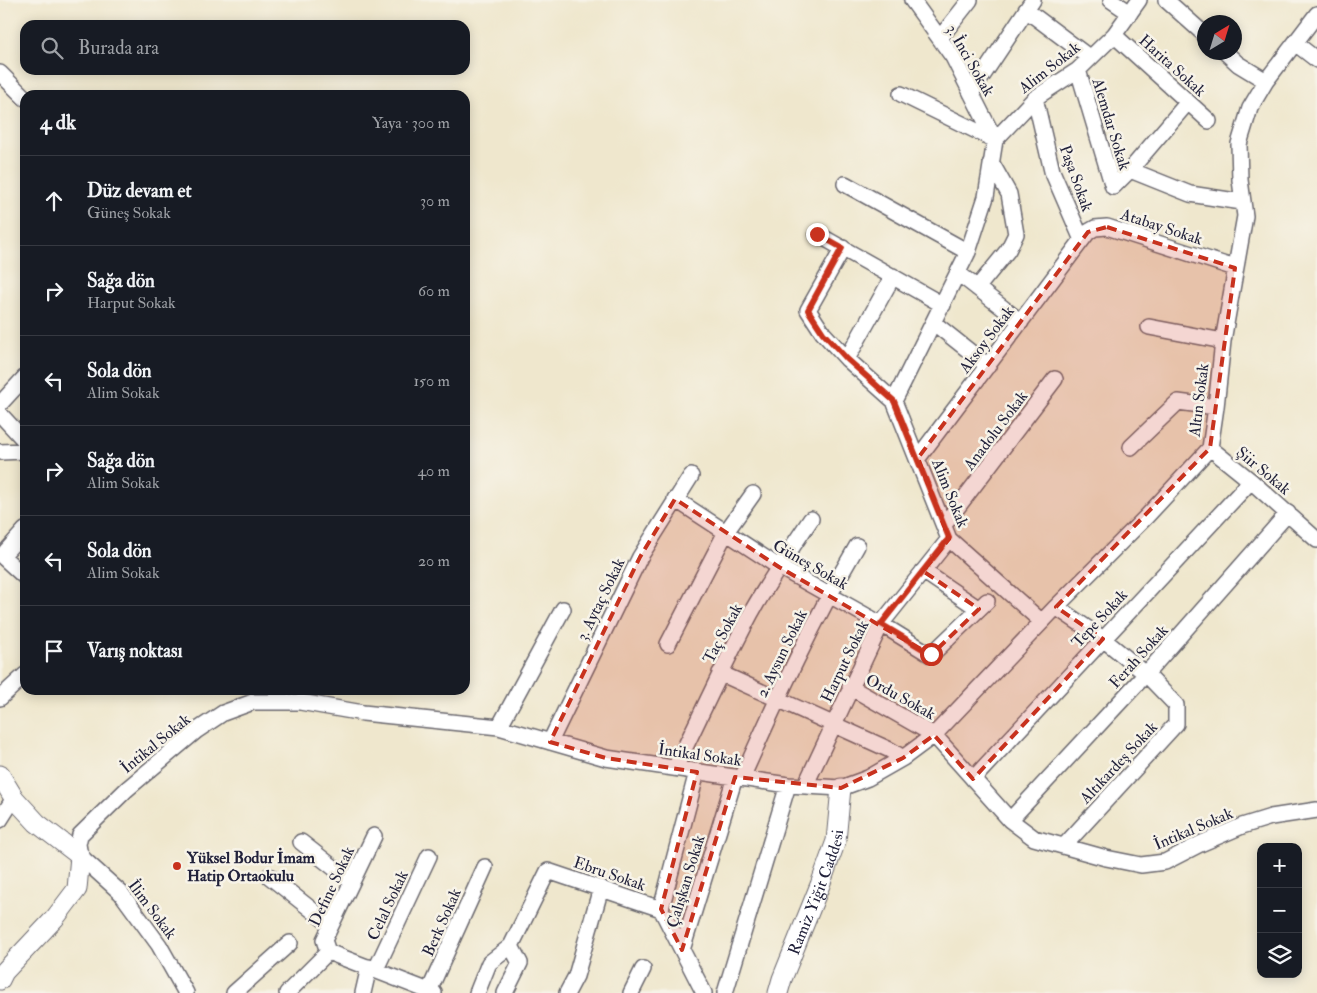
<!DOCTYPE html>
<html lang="tr">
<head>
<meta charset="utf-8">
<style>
  body { margin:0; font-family:"IM FELL Double Pica",serif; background:#242831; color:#f1f3f6 }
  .controls { position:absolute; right:15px; bottom:15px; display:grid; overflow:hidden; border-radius:10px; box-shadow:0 2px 12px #0003 }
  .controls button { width:45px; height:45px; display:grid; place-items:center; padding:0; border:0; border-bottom:1px solid #363941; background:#171b24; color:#f1f3f6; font:25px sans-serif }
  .compass { position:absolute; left:1197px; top:15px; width:45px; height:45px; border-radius:50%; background:#171b24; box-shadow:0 2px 12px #0003; rotate:38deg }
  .stop { position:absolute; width:15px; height:15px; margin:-11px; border:4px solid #c8321e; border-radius:50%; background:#fff }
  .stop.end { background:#c8321e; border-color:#fff; box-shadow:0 1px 5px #0008 }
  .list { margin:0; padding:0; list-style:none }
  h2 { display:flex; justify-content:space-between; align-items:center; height:65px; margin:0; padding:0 20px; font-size:21px }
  h2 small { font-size:16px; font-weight:400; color:#9ea1a6 }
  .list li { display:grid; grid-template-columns:32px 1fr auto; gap:15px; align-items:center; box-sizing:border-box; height:90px; padding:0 20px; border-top:1px solid #363941 }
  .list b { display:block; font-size:19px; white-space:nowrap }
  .list p { margin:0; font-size:16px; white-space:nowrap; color:#9ea1a6 }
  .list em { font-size:16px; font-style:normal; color:#9ea1a6 }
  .icon { flex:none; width:28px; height:28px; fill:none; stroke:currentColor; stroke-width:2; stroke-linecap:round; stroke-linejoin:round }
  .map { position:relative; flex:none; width:1317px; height:993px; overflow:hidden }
  .search { position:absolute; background:#171b24; box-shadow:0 2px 12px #0003; left:20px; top:20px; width:450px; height:55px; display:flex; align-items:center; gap:12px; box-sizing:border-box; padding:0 18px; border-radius:15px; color:#9ea1a6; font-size:19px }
  .panel { position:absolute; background:#171b24; box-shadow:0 2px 12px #0003; left:20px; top:90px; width:450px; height:605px; border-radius:15px }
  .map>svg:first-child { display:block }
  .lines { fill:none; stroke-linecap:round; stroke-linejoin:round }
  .minor-casing { stroke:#6a676e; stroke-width:18 }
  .major-casing { stroke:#6a676e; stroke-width:21 }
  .minor { stroke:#fff; stroke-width:15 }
  .major { stroke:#fff; stroke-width:19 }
  .route { stroke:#c8321e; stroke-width:6 }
  .marked { fill:#c8321e; fill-opacity:0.2; stroke:#c8321e; stroke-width:4; stroke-dasharray:10 6; stroke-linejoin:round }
  .poi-dot { fill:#c8321e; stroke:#f7f3e8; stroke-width:2 }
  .labels { text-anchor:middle; stroke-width:5; stroke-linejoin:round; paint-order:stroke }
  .street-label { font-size:16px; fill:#22223b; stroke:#f7f3e8 }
  .poi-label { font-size:16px; font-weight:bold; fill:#22223b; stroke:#f7f3e8; text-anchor:start }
</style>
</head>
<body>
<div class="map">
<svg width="1317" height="993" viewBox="0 0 1317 993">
  <rect width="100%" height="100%" fill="#f7f3e8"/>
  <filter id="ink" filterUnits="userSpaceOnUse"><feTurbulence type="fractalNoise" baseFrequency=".02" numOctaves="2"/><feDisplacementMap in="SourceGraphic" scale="10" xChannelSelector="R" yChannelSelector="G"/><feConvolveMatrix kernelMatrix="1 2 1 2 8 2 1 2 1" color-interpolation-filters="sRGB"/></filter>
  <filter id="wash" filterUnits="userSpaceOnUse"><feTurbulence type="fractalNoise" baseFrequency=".0096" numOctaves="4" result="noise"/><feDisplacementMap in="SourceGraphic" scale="20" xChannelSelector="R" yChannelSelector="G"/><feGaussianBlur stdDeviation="1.12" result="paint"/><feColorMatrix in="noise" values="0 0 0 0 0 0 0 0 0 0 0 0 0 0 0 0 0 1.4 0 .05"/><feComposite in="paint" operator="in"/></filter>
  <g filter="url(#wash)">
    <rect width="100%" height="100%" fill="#efe7cd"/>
  </g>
  <g filter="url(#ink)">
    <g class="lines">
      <!-- minor casing -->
      <g class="minor-casing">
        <path id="minor" d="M912,0L953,57L995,140
          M1111,0L1130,13
          M1166,0L1204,34
          M1026,10L1090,58
          M1114,35L1209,121
          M940,38L970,0
          M1295,43L1317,60
          M1225,52L1238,64L1266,81
          M1078,70L1113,187L1130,170
          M0,73L25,98
          M971,93L1033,0
          M901,94L995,140
          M1035,98L1052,171L1082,240
          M1188,102L1130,170L1190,194L1242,202
          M845,184L968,252
          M817,234L943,305
          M843,248L808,310L823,333L847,359L894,401
          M958,273L1021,322
          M977,288L1008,250L1016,234L1009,194L991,162
          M934,323L988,366
          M1149,327L1223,341
          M847,359L893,276
          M0,404L25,377
          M0,414L25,441
          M1131,447L1178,402L1216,407
          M1210,448L1251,481L1317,540
          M0,452L25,451
          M918,458L1088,232L1095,228L1107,227L1235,268
          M675,499L779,567L881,624L931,655L987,601
          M944,525L1055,379
          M25,530L2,556L25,577
          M923,571L979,609
          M1056,607L1103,639L1146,674L1176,705V724L1064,846
          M1042,622L949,539L894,401L968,252L986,197L995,140L1035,98L1078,70L1114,35L1139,0
          M668,644L726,532L753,494
          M720,673L890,750L903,758
          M850,687L934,735L1010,820L1034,838L1106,858L1141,865L1165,862L1200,844L1242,826L1271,817L1317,810
          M0,698L25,675
          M499,727L563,609
          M550,742L640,557L691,476
          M675,768C700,717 724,664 751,613C769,581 790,550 811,519
          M742,778C777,699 813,621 857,546
          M973,779L1251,481
          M805,786L881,624L949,539
          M0,820L14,798
          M1010,820L1146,674L1288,513
          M301,842L352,882
          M269,876L331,925
          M682,950L661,909L697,772
          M328,952L324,940L374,836
          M328,952L434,993
          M376,969L429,856
          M429,991L485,867
          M186,993L159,945L121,893L80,856L78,844L80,835L127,789L196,731L223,713L253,702H300L363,713L499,727L606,758L788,785L841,788L868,778L903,758L934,735L1056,607L1147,516L1210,448L1216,407L1223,341L1245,216L1240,180L1239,144L1250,108L1266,81L1317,14
          M234,993L290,943
          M287,993L328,952
          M363,993L369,967
          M477,993L489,963L511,946L548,871L661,909
          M505,993L520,963L511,946
          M567,993L576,976L601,888
          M631,993L643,969
          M704,993L682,950L735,777
          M725,993L788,785"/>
      </g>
      <!-- major casing -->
      <g class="major-casing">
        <g id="major">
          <path d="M0,775L14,798L37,823L80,856L77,889L55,918L4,972L0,980"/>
          <path id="s1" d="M778,993L782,979L820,885L836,841L841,788"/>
        </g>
      </g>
      <!-- minor -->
      <use href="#minor" class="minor"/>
      <!-- major -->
      <use href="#major" class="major"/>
    </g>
  </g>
  <g class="lines" filter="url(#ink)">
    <!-- route -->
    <path class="route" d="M817,234L842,248L808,310L823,333L847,359L894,401L949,538L881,624L931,654"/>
  </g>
  <!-- marked area -->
  <path class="marked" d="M1107,227L1235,268L1210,448L1056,607L1103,639L973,779L934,735L903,758L841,788L735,777L682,950L661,909L697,772L606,758L550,742L640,557L675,499L779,567L931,655L979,609L923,571L949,539L918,458L1088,232Z"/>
  <!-- markers -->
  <circle class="poi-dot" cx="177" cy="866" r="5"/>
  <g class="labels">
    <!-- street labels -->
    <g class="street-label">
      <text transform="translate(971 60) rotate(60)" y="6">3. İnci Sokak</text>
      <text transform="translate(1173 65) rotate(42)" y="6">Harita Sokak</text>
      <text transform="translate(1049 67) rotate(-38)" y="6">Alim Sokak</text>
      <text transform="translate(1112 124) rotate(73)" y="6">Alemdar Sokak</text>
      <text transform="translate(1077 178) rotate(70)" y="6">Paşa Sokak</text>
      <text transform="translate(1162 226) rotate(18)" y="6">Atabay Sokak</text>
      <text transform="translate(986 339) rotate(-53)" y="6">Aksoy Sokak</text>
      <text transform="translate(1198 400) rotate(-83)" y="6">Altın Sokak</text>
      <text transform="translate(995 430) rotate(-53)" y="6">Anadolu Sokak</text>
      <text transform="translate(1264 470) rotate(40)" y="6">Şiir Sokak</text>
      <text transform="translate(951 493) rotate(68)" y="6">Alim Sokak</text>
      <text transform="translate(811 564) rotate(30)" y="6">Güneş Sokak</text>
      <text transform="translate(600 599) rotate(-64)" y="6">3. Aytaç Sokak</text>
      <text transform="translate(1099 618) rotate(-47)" y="6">Tepe Sokak</text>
      <text transform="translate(722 633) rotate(-62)" y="6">Taç Sokak</text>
      <text transform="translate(781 653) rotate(-64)" y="6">2. Aysun Sokak</text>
      <text transform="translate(1138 656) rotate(-48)" y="6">Ferah Sokak</text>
      <text transform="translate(844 661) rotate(-64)" y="6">Harput Sokak</text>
      <text transform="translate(901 696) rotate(29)" y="6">Ordu Sokak</text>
      <text transform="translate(155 743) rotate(-39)" y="6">İntikal Sokak</text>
      <text transform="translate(700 754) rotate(8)" y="6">İntikal Sokak</text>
      <text transform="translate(1118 762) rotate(-47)" y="6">Altıkardeş Sokak</text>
      <text transform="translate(1193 828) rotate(-23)" y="6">İntikal Sokak</text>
      <text transform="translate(610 873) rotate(19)" y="6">Ebru Sokak</text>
      <text transform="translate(685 881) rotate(-73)" y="6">Çalışkan Sokak</text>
      <text transform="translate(331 886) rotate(-65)" y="6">Define Sokak</text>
      <text dy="6" stroke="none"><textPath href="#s1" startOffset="108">Ramiz Yiğit Caddesi</textPath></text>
      <text transform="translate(387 905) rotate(-65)" y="6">Celal Sokak</text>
      <text transform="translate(153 909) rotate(53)" y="6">İlim Sokak</text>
      <text transform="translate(441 922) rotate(-66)" y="6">Berk Sokak</text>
    </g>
    <!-- poi labels -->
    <g class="poi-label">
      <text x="187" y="863">Yüksel Bodur İmam<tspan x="187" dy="18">Hatip Ortaokulu</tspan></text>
    </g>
  </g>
</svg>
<div class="controls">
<button>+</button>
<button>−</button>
<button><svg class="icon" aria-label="layers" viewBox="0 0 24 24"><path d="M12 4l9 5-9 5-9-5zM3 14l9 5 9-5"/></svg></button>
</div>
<svg class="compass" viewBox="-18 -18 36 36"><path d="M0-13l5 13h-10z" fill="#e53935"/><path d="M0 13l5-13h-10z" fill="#9ea1a6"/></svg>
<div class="stop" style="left:931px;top:654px"></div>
<div class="stop end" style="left:817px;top:234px"></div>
<div class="search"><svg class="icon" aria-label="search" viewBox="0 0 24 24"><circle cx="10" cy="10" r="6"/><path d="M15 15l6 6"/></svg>Burada ara</div>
<section class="panel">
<h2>4 dk<small>Yaya · 300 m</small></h2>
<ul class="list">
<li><svg class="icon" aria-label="ahead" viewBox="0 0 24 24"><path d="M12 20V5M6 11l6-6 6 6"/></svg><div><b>Düz devam et</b><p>Güneş Sokak</p></div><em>30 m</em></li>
<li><svg class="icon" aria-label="right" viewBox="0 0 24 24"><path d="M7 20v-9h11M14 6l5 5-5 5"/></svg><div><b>Sağa dön</b><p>Harput Sokak</p></div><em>60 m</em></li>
<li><svg class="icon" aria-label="left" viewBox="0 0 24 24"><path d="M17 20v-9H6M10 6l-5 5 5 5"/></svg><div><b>Sola dön</b><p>Alim Sokak</p></div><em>150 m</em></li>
<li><svg class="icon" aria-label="right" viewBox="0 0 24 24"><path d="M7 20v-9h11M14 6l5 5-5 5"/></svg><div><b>Sağa dön</b><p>Alim Sokak</p></div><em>40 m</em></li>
<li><svg class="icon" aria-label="left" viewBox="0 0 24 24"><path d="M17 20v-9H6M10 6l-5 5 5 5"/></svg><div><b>Sola dön</b><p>Alim Sokak</p></div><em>20 m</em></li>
<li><svg class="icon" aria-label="arrive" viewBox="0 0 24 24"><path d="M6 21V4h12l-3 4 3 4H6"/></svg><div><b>Varış noktası</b></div></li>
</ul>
</section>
</div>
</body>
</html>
